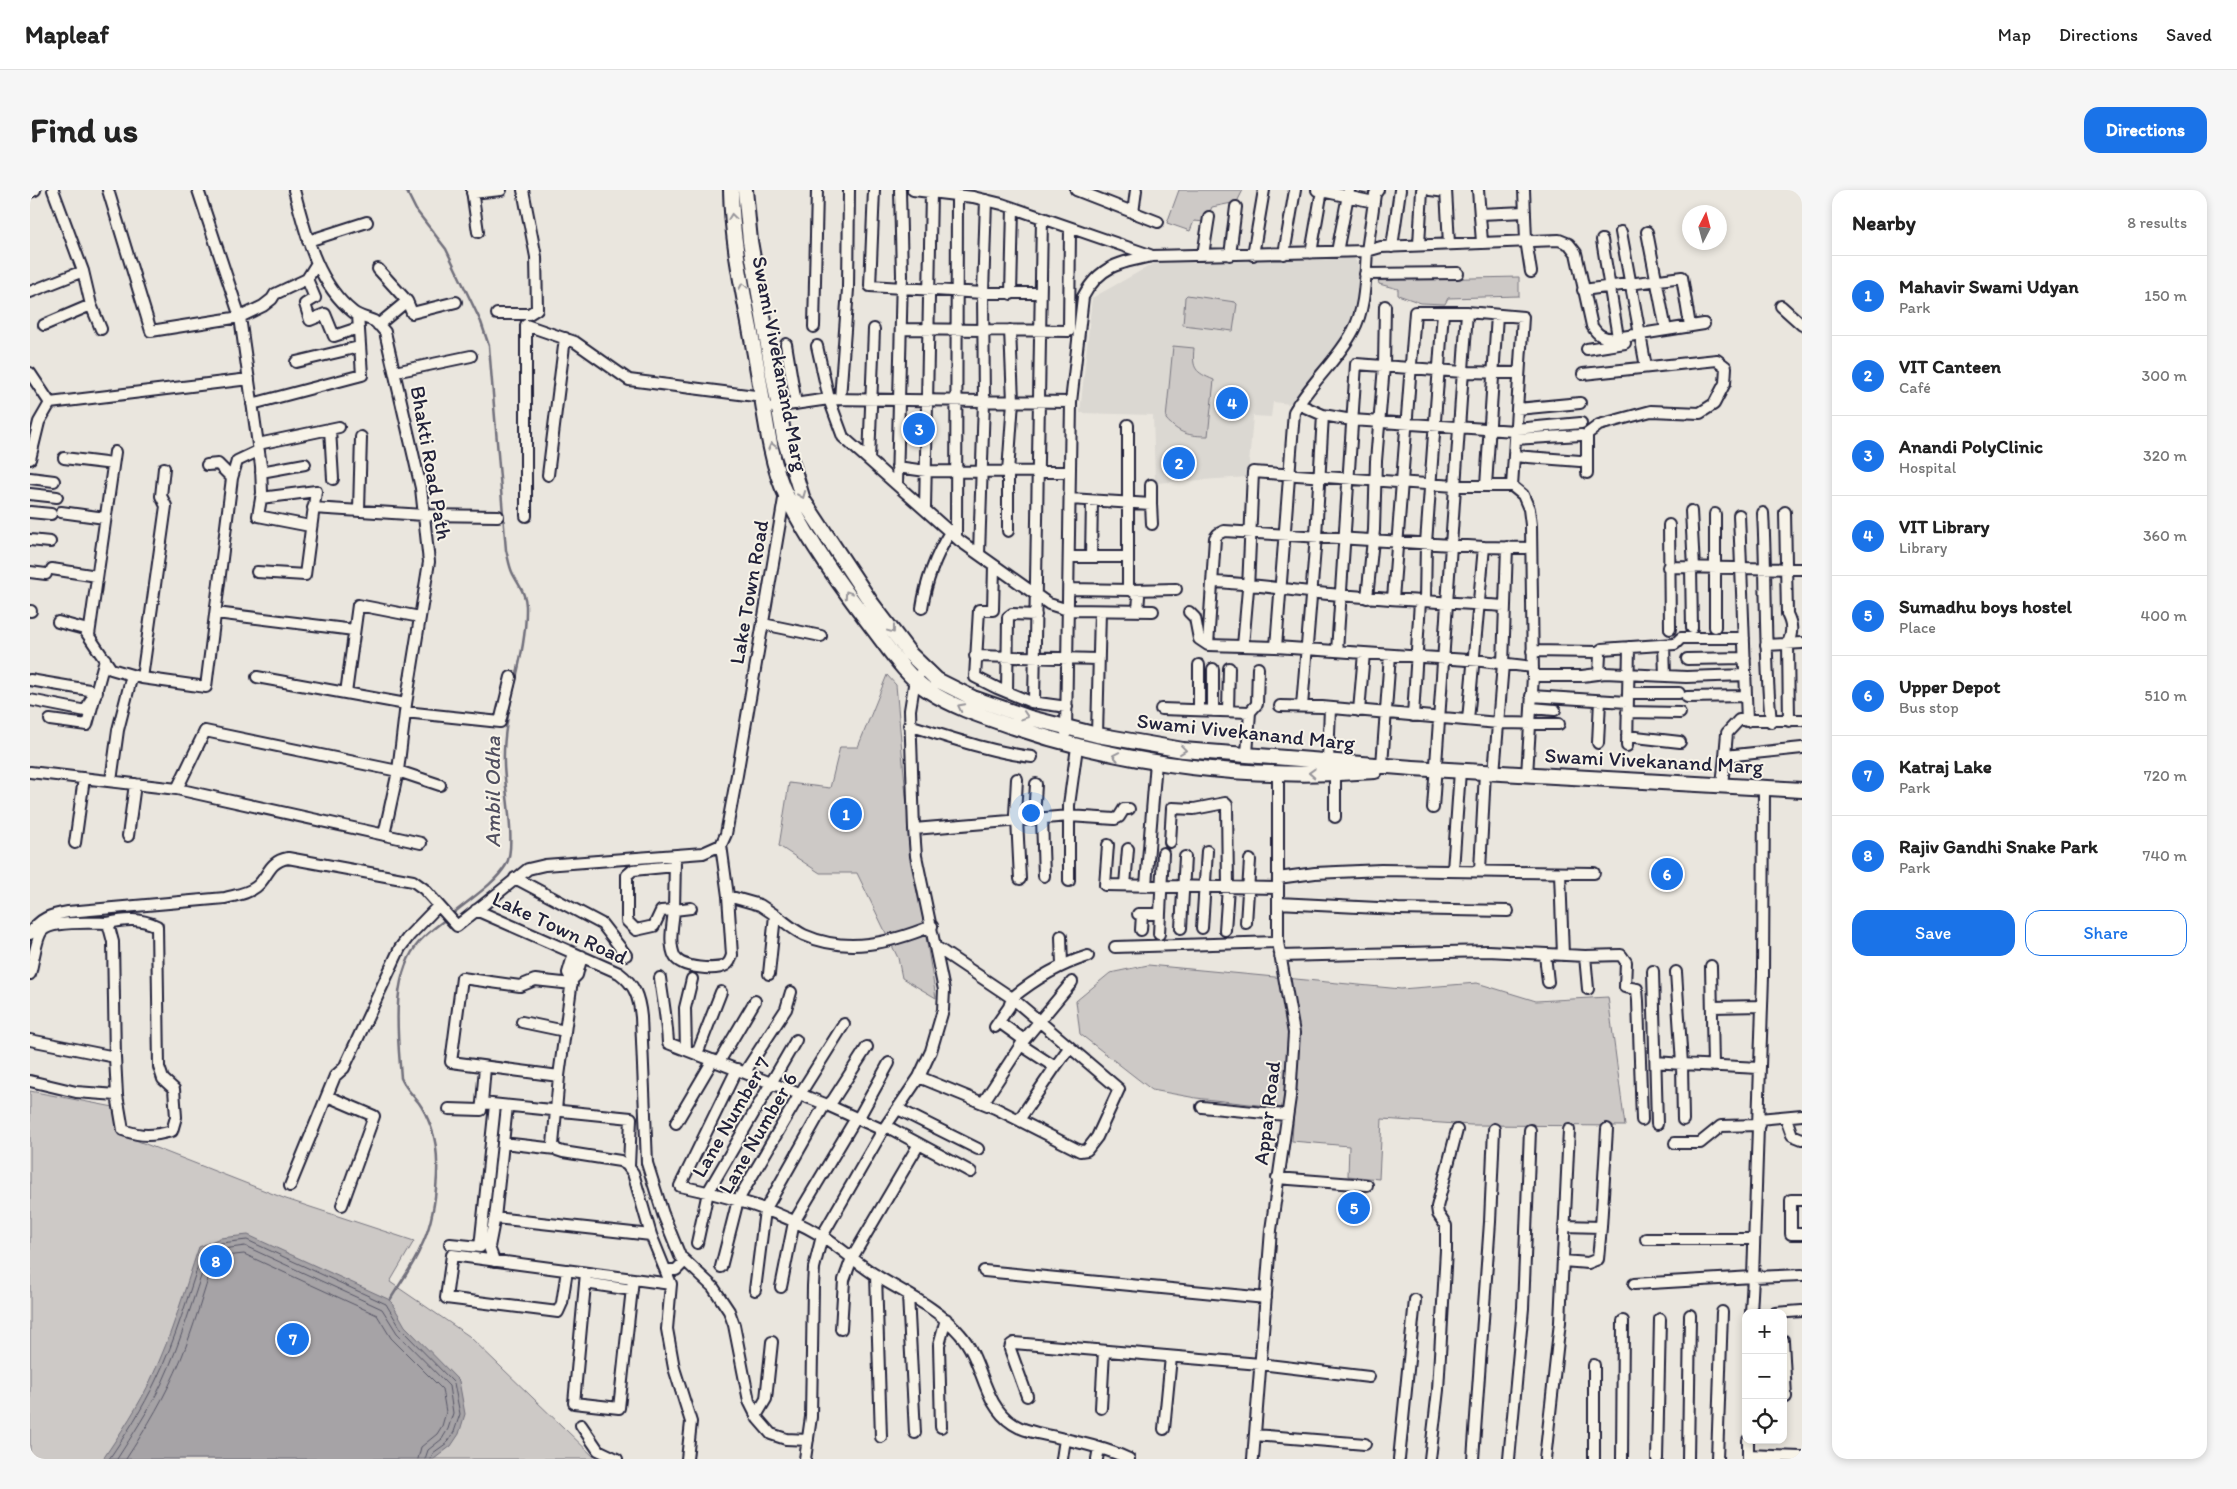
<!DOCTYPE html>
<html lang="en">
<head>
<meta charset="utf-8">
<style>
  body { margin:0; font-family:Itim,sans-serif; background:#f6f6f6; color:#222 }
  .controls { position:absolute; right:15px; bottom:15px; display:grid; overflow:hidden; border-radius:10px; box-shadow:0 2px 8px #0003 }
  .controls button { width:45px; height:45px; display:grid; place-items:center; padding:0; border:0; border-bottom:1px solid #e0e0e0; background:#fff; color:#222; font:25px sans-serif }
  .compass { position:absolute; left:1652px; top:15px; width:45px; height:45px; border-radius:50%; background:#fff; box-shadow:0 2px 8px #0003; rotate:6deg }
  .you { position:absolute; left:1000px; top:622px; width:18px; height:18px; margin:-12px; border:4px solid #fff; border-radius:50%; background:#1a73e8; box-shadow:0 0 0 8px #1a73e833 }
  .badge { display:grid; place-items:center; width:32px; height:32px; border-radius:50%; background:#1a73e8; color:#fff; font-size:16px; font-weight:700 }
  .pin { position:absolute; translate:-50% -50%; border:2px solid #fff; box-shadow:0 1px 5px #0006 }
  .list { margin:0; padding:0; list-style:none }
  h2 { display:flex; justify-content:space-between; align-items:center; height:65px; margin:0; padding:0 20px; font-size:21px }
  h2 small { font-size:16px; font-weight:400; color:#767676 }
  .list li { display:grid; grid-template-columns:32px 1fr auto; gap:15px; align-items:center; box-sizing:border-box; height:80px; padding:0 20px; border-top:1px solid #e0e0e0 }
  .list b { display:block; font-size:19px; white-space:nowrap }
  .list p { margin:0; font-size:16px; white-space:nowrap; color:#767676 }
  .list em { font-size:16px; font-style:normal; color:#767676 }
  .actions { display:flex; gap:10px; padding:15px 20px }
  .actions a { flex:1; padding:11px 0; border:1px solid #1a73e8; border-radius:15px; text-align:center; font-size:18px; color:#1a73e8 }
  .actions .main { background:#1a73e8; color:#fff }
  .icon { flex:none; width:28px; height:28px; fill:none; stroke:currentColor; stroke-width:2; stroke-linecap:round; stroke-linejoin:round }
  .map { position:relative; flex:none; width:1772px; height:1269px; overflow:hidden; border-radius:15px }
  header { display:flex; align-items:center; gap:30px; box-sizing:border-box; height:70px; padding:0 25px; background:#fff; border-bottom:1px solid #e0e0e0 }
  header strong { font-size:24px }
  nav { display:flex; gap:28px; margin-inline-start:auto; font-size:18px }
  .intro { display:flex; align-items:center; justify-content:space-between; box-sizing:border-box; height:120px; padding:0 30px }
  h1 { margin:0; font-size:35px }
  .button { padding:12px 22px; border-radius:15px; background:#1a73e8; color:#fff; font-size:18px; font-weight:700 }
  main { display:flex; gap:30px; padding:0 30px }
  aside { flex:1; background:#fff; border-radius:15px; box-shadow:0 2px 8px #0003 }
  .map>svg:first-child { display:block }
  .built { fill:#dbd8d2 }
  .green { fill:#cdc9c6; stroke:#787680 }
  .water { fill:#a6a3a6; stroke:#716f7b }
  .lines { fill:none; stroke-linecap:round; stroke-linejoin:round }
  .shore { stroke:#575666; stroke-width:1 }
  .stream { stroke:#716f7b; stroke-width:2.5 }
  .minor-casing { stroke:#22223b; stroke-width:14 }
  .secondary-casing { stroke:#22223b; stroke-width:18 }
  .minor { stroke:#f7f3e8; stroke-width:10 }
  .secondary { stroke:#f7f3e8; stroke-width:14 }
  .oneway { stroke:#97959a }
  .labels { text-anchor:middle; stroke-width:4; stroke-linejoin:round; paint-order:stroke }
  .street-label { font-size:21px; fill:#22223b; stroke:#f7f3e8 }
  .water-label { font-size:22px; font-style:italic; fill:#504f60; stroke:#f7f3e8 }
</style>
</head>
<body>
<header>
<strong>Mapleaf</strong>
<nav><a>Map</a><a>Directions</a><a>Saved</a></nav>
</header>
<div class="intro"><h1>Find us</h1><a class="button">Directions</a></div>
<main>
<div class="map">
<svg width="1772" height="1269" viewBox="0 0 1772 1269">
  <rect width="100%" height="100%" fill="#eae6de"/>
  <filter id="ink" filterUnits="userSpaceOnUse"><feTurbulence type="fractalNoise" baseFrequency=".02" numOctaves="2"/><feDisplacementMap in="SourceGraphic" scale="10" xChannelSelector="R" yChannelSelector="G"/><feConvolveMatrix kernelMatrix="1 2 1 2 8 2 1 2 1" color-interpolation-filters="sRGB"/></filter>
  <g filter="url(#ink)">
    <!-- built -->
    <path class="built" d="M1323,67L1332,80L1328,114L1311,152L1260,214L1243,212L1241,227L1223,226L1218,287L1125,293L1123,225L1050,223L1062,108L1132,69Z"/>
    <!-- green -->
    <path class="green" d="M1149,0H1213L1207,12L1182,17L1175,32L1164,31L1160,41L1137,33Z
      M1489,87V106L1418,108L1415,114L1391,113L1368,105V99L1349,94L1348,90Z
      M1157,105L1205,112L1207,114L1203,141L1153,135L1155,107Z
      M1143,156L1164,158C1162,179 1165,182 1184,190L1178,246C1159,246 1149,244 1136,229Z
      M857,485L866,495L880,650L906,808L872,788L868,768L827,683H790L749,656L759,593L800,598L810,557H828Z
      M1118,775L1371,799L1447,793L1506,811L1578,807L1595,936L1441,935L1352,929L1349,989L1318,986L1319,956L1262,951L1264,919L1166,908L1122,900L1050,844L1046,811L1080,783Z
      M0,901L89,918L90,944L256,1009L384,1051L360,1092L439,1146L566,1269H0Z"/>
    <!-- water -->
    <path class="water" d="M218,1045L360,1110L375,1136L429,1191L435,1224L429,1244L421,1256L404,1269H73C91,1242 109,1216 122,1187C142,1145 154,1101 169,1057L190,1048Z"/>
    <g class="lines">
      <!-- shore -->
      <path class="shore" d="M79,1269C96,1244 113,1218 126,1190C146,1149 158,1105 173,1061L191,1053L217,1050L356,1114L371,1139L424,1193L430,1224L424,1242L417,1253L403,1263L401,1269
        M87,1269C103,1244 119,1220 132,1193C151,1152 163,1108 178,1066L193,1059L215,1056L352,1119L367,1143L419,1196L423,1223L418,1239L412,1249L398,1260L395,1269
        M96,1269C117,1237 136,1205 151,1169C164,1137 173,1104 184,1071L195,1066L214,1064L347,1125L361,1148L412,1199L416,1222L412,1236L407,1244L391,1257L388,1269"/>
      <!-- stream -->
      <path class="stream" d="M376,0L386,20L416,59L451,132L459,156L476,360C478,367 479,375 482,382C487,393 496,403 496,416C497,469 472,520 474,573C474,597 487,656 476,675C464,695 438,710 420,726
        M360,1110C370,1093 383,1076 391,1057C406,1027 413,968 401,937C398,929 394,920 389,913C382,904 376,899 371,888C368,846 359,786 390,751C397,743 407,736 416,729"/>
      <!-- minor casing -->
      <g class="minor-casing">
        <path id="minor" d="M23,0L53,81L61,115L71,139
          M78,0L121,141L210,127L233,116L242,109L245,104L277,89L287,73
          M168,0L210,127L231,276L232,303L228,326L280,336
          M264,0C276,44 286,92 323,122C329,127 338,128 344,131C348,134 352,138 355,142L391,298L399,372L376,514L368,581L354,645
          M442,0L448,42
          M844,0L840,96L953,103H1010
          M883,0L943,7L972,14L1120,65
          M1046,0L1128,32
          M1287,0L1344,12
          M1348,0L1345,4L1337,61L1351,57L1529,50L1539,54L1546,63L1562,136C1568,146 1574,149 1586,148L1674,134
          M1400,0L1416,2
          M1416,0L1419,54
          M1448,0L1452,52
          M1494,0L1496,50L1501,82
          M0,2L5,0
          M442,3L471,0
          M1103,23L1106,0
          M1450,24L1495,22
          M1591,42L1616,177
          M1617,42L1636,140
          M1572,50L1588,147
          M278,51L337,32
          M1389,55L1392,0
          M1362,57L1370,0
          M1307,62L1319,0
          M1281,63L1292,0
          M1254,64L1265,0
          M1173,65L1179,27
          M1200,65L1206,17
          M1223,65L1234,0
          M348,79L377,111L348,135
          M1335,84L1428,83
          M277,89L285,108L275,114L280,130L295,124L304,146L328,138
          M1553,100L1652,87L1660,136
          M0,102L53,81
          M981,104L983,18
          M377,111L382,123L426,112
          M1751,116L1772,135
          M467,124H499L507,119L506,67L493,0
          M14,135L61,115
          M784,137L787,0
          M871,139L1039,141L1040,38
          M756,154L766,214
          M787,156L799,209L813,247L930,351L1019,414L1038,420L1123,421
          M1557,159L1595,153
          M266,172L329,157
          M365,182L441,166
          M0,183L20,213
          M1553,184L1687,170L1696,177L1695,193L1684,214L1670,223L1621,221L1569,235L1557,244V283
          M810,209L818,99L819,0
          M20,213L219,189
          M222,214L332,185L328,125
          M1268,214L1293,225L1322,230L1485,241
          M743,217L799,209L1041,212
          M1487,219L1550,213
          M1098,235V400
          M300,239L303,289
          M1485,239L1551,233
          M1485,249L1551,245
          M228,254L309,237
          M1484,266L1550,271
          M34,268L83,274
          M0,269L9,232L20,213
          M839,270L844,139
          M177,275L188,274L202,288
          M867,277L896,281L1040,282
          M231,282L275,274
          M518,285L535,148
          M0,288L24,291
          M867,295L872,85L870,0
          M1456,296L1467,125
          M0,304L27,307
          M1040,309L1121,314L1122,334
          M1121,314V295
          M283,318L394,325L468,326
          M895,319L901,2
          M329,320L331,247
          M1661,321L1664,378
          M0,322L21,324
          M31,322L75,328
          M1755,322L1757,424C1762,434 1763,442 1758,453L1759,531
          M1733,323C1737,393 1734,462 1741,532
          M1685,324V437
          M1709,325L1717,531
          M496,326V135L545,152L599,190L733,207
          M1639,335L1640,439
          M978,341V282L983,211L980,140
          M926,346L927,5
          M0,350L20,352
          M949,364L954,211L953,103L956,10
          M1039,367H1098
          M1061,367L1062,311
          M964,375L963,420H949L945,487L967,498L1001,512L1037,517
          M1638,377L1772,379
          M1661,378L1662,438
          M22,379L67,386
          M0,382L16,384
          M227,382L275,385L286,301L231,308
          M1182,392C1222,393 1260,401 1300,404C1358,410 1417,412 1475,416
          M1039,399L1101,400L1109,406L1108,421
          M1101,400L1146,399
          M1337,408L1344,340L1346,271L1354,176L1355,116
          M1363,409L1385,122H1437L1493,127L1482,296
          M1395,411L1396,353L1413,122
          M892,418C896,391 906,365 920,342
          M0,421H1
          M1159,422L1165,428L1169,449L1178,455L1246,457
          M186,423L324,440
          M28,432L54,439L81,479L112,488L176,497L202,288L207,271L228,261
          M733,434L791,446
          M59,445L85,262
          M1178,455L1185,348L1188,344L1194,341L1454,357L1501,358
          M1634,455L1635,486
          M1736,455L1772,453
          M1213,456L1218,399L1223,282L1425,296H1482L1493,305L1499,319L1501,335L1503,486L1497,585
          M1307,461L1326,174L1433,182L1489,183
          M1502,461L1568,462L1572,459L1645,454L1651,448H1714
          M1568,462L1570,465L1569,484
          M945,466L1068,469
          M1657,469L1715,468
          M1169,475V520
          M1503,486H1552L1575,483L1656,487L1716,485
          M227,487L376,514
          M112,488L136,316L131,306L134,278
          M0,490L59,500L61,503L67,502
          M977,502L978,427L982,424L1006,425
          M316,503L328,415L390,427
          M1598,503H1649
          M1501,506L1597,512
          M1657,507L1716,506
          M0,510L56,521L60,511
          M1004,512L1012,28
          M1250,516L1292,517L1468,533L1529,534
          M1272,516L1286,346L1293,225
          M1501,518L1525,520
          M1131,519L1220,522L1217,564
          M1183,521V479
          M1198,521L1199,478
          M1329,521L1334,463
          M375,522L470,532L481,487
          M1220,522L1227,514L1228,478
          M1597,522L1650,523
          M1383,526L1390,411
          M20,530L57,535L75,469
          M1438,530L1454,357
          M879,535C919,547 960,562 1002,567
          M1036,543L1041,212L1053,107C1069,76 1090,72 1122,66L1337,61C1335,86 1336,118 1323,141C1308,170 1280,193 1264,222L1246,457L1452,471L1503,477
          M1067,545L1070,421
          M1597,546L1650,552
          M1568,553L1570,510
          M1597,556L1599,457
          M1695,566L1697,543L1709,530H1772
          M1298,570L1300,518
          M1352,575L1360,465
          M0,582L147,599L391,653
          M1464,583L1473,474L1477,357
          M1305,584V627
          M987,589L985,625L987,629L990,689
          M81,591L88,540L102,485
          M1692,595L1695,566L1772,558
          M1734,597L1733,786L1723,1087L1772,1085
          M147,599L175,541L368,581L410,595
          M1403,618L1437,122
          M1004,628L1006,594
          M1012,628L1014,686
          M884,639L1039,626L1085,629L1089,627L1094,619H1099
          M98,646L105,594
          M1140,652L1142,618L1164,619L1195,613L1197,615L1198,697L1195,740
          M45,653L54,588
          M1078,655L1075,695L1248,698
          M645,670L644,720L661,718
          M645,676L603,680L597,685V731L606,740L624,736L631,721L644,720C643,733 638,754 645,767C651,778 686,781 696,775C699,773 701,769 702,765L698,706L691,655
          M1423,680L1430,581
          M1450,680L1455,582
          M1530,683L1533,765
          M485,688L572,734L596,765
          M1248,688L1285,683L1351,680L1564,683
          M1039,691V615L1047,557
          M1095,695L1098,659
          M1116,695L1126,572
          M698,706L730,715L745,725L739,784
          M1248,713L1368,719L1478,721
          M446,720L589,783C605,795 609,807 611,827L617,973L633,1024L650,1066L683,1097L699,1121L704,1135L719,1211L728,1229L741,1244L756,1249L778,1250
          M1108,724H1130
          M745,725C754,731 763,740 774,745C817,764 860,753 902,736
          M1216,733L1220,670
          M1151,738L1155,667
          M1172,738L1177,661
          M1111,740L1112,724
          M0,744C9,728 21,725 38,722L195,708C206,705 217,704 226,697C239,687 237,672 258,668L383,691L394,699L427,736L498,679L515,675L673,663L691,655L696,644L707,585L755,303
          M1129,744L1133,663
          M1031,746L1032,775
          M906,757L982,808C1006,788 1029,775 1058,766
          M1085,757L1248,752
          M1515,765L1518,792
          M552,766L547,785L542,790L529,886L523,955L527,960L533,962L590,971L597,975L603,983L621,1045L641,1094L637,1139L644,1178L661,1232L657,1269
          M1250,766L1458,761L1555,766L1591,765L1596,772L1595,797L1607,799L1608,811L1612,930
          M1555,766L1558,799
          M1681,776L1683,876
          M1623,781L1627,934
          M1646,782L1652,874L1729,878
          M0,784C3,774 6,748 12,741C21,730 64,733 78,733
          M630,788C633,811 637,831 638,853L795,914L853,940
          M542,790L538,783L544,763
          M1682,817L1731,816
          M492,832L535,841
          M969,832L994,850L1042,792
          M0,850L85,867L83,752L78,733C96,729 110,728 127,736L129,877L133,889L144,899L146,927L142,941C123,946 112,947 93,940L87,905L85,867
          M991,855L1025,877L1039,858
          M656,860L655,818L662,789
          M667,864L691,802
          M689,872L725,811
          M1626,872L1652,874L1653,930
          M455,877L452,913L601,928L599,976
          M707,879L650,996C698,1006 749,1020 792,1046C811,1058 828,1074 847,1086C876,1104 908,1118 930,1144C954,1171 952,1214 983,1234C995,1242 1013,1244 1026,1247C1051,1253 1076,1258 1099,1269
          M715,882L756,819L761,802
          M529,886L421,872L432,788L490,796L505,790L542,794
          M889,887L965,918L1050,961L1057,960L1067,947L1089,899L982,808L979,817L965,837
          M0,891L46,902L87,905
          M297,906L344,926L312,1015
          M953,913L994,850
          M798,915L803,910L837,857
          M477,916L465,1028L621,1045
          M1172,917L1256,925
          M419,919L451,920L452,913
          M868,919L948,959
          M1756,928L1762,945L1772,949
          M828,929L859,873
          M1729,929L1772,925
          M989,930L1025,877
          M646,933L683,870
          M856,936L941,982
          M473,953L526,959
          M1645,953H1670L1691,936L1729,935
          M1247,988L1337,995
          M260,996L305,886L314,878L370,758L379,746L408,716
          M1772,1010H1761V1044H1772
          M1534,1036L1571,1037L1577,939
          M1616,1049H1724
          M667,1053L678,1002L766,850
          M420,1054L450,1057L465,915
          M464,1071L459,1057L465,1026
          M1533,1071L1558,1073L1568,1069L1571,1037
          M691,1077L708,1010L770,904L814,834
          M537,1080L532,1113L528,1122L416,1108L422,1065L641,1094
          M954,1081L1236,1108
          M556,1083L544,1213L589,1218L603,1089
          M637,1083L640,1080H646L655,1071
          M846,1085L851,1247
          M555,1093L602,1100
          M1604,1094L1723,1087L1721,1123
          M751,1097L764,1032L826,928
          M725,1100L735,1020L795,914
          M878,1105L885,1243
          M1745,1123L1772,1121
          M811,1139L814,1090L822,1068L889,954
          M1753,1150L1756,1207
          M1564,1175V1269
          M997,1206L980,1159L981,1155L984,1153L1230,1174L1339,1187
          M1071,1218L1074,1161
          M726,1226L736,1209L742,1152
          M551,1235L568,1260L587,1269
          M911,1237L909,1155L916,1129
          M1134,1239L1141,1167
          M1225,1245L1335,1254
          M1718,1265L1772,1267
          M775,1269L781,1227L783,1096L784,1078L792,1046L853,940L889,887L901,861L913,820L914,800L886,666L884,639L880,520L885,489L895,478
          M1032,1269L1035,1249
          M1067,1269L1069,1258
          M1223,1269L1241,1040L1260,907L1264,843L1248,752V582
          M1369,1269L1385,1110
          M1400,1269L1408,1200L1416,1060V1036L1408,1024L1407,1017L1427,940
          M1443,1269L1460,1032L1464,939
          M1479,1269L1493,1118L1500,940
          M1515,1269L1530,1132L1539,940
          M1592,1269L1593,1131
          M1627,1269L1630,1129
          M1658,1269L1660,1125
          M1687,1269L1692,1122
          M1718,1269V1250"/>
      </g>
      <!-- secondary casing -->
      <g class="secondary-casing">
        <path id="secondary" d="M701,0C702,59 717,118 727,176C734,214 739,271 756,305C778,351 811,396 842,437C859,459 876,486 899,501C925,518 955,527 984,537C1099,576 1223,590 1345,581
          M715,0L720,51L754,248L773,310L842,414L880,464L907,490L943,508L1000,528L1067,545L1153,560L1383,578L1772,600"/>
      </g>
      <!-- minor -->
      <use href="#minor" class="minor"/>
      <!-- secondary -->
      <use href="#secondary" class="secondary"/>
    </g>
    <!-- one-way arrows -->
    <defs><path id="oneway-chevron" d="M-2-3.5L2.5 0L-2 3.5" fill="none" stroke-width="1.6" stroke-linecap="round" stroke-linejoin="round" transform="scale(1.25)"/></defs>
    <g class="oneway">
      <use href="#oneway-chevron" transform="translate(702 27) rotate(-97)"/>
      <use href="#oneway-chevron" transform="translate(713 96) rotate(-100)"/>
      <use href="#oneway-chevron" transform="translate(742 256) rotate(-104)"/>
      <use href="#oneway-chevron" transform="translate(772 305) rotate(68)"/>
      <use href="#oneway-chevron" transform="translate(818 404) rotate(-124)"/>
      <use href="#oneway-chevron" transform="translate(862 440) rotate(53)"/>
      <use href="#oneway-chevron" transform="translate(931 517) rotate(-153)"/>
      <use href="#oneway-chevron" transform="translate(995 526) rotate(18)"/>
      <use href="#oneway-chevron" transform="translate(1153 560) rotate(7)"/>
      <use href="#oneway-chevron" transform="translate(1086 566) rotate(-169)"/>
      <use href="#oneway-chevron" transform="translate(1282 583) rotate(-178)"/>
    </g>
  </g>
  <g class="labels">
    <!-- street labels -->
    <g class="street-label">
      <text transform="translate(750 174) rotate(79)" y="7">Swami Vivekanand Marg</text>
      <text transform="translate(401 273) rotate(80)" y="7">Bhakti Road Path</text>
      <text transform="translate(719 402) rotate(-80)" y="7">Lake Town Road</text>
      <text transform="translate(1216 542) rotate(6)" y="7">Swami Vivekanand Marg</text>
      <text transform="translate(1624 571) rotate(3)" y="7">Swami Vivekanand Marg</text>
      <text transform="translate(530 738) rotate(25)" y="7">Lake Town Road</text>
      <text transform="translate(1237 923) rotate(-83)" y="7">Appar Road</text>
      <text transform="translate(701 927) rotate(-60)" y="7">Lane Number 7</text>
      <text transform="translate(728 943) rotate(-60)" y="7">Lane Number 6</text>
    </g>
    <!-- water labels -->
    <g class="water-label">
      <text transform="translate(462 602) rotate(-90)" y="8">Ambil Odha</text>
    </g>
  </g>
</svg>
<div class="controls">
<button>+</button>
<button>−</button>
<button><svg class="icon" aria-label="locate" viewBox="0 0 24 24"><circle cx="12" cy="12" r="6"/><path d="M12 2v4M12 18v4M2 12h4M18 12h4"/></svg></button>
</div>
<svg class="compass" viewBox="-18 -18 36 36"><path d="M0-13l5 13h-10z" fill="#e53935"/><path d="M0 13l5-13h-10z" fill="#767676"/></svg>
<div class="you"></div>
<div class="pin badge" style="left:816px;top:624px">1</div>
<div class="pin badge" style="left:1149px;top:273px">2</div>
<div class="pin badge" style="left:889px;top:239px">3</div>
<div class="pin badge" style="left:1202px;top:213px">4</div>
<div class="pin badge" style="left:1324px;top:1018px">5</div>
<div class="pin badge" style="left:1637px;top:684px">6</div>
<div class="pin badge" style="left:263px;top:1149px">7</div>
<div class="pin badge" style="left:186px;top:1071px">8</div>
</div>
<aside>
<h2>Nearby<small>8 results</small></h2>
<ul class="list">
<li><span class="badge">1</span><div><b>Mahavir Swami Udyan</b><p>Park</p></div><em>150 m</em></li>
<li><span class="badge">2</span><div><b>VIT Canteen</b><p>Café</p></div><em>300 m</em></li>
<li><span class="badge">3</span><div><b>Anandi PolyClinic</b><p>Hospital</p></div><em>320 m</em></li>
<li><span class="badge">4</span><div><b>VIT Library</b><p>Library</p></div><em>360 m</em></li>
<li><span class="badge">5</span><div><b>Sumadhu boys hostel</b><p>Place</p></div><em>400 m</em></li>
<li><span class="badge">6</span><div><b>Upper Depot</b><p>Bus stop</p></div><em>510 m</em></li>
<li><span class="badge">7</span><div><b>Katraj Lake</b><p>Park</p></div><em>720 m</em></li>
<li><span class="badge">8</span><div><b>Rajiv Gandhi Snake Park</b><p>Park</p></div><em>740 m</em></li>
</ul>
<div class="actions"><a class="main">Save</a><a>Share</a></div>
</aside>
</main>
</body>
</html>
